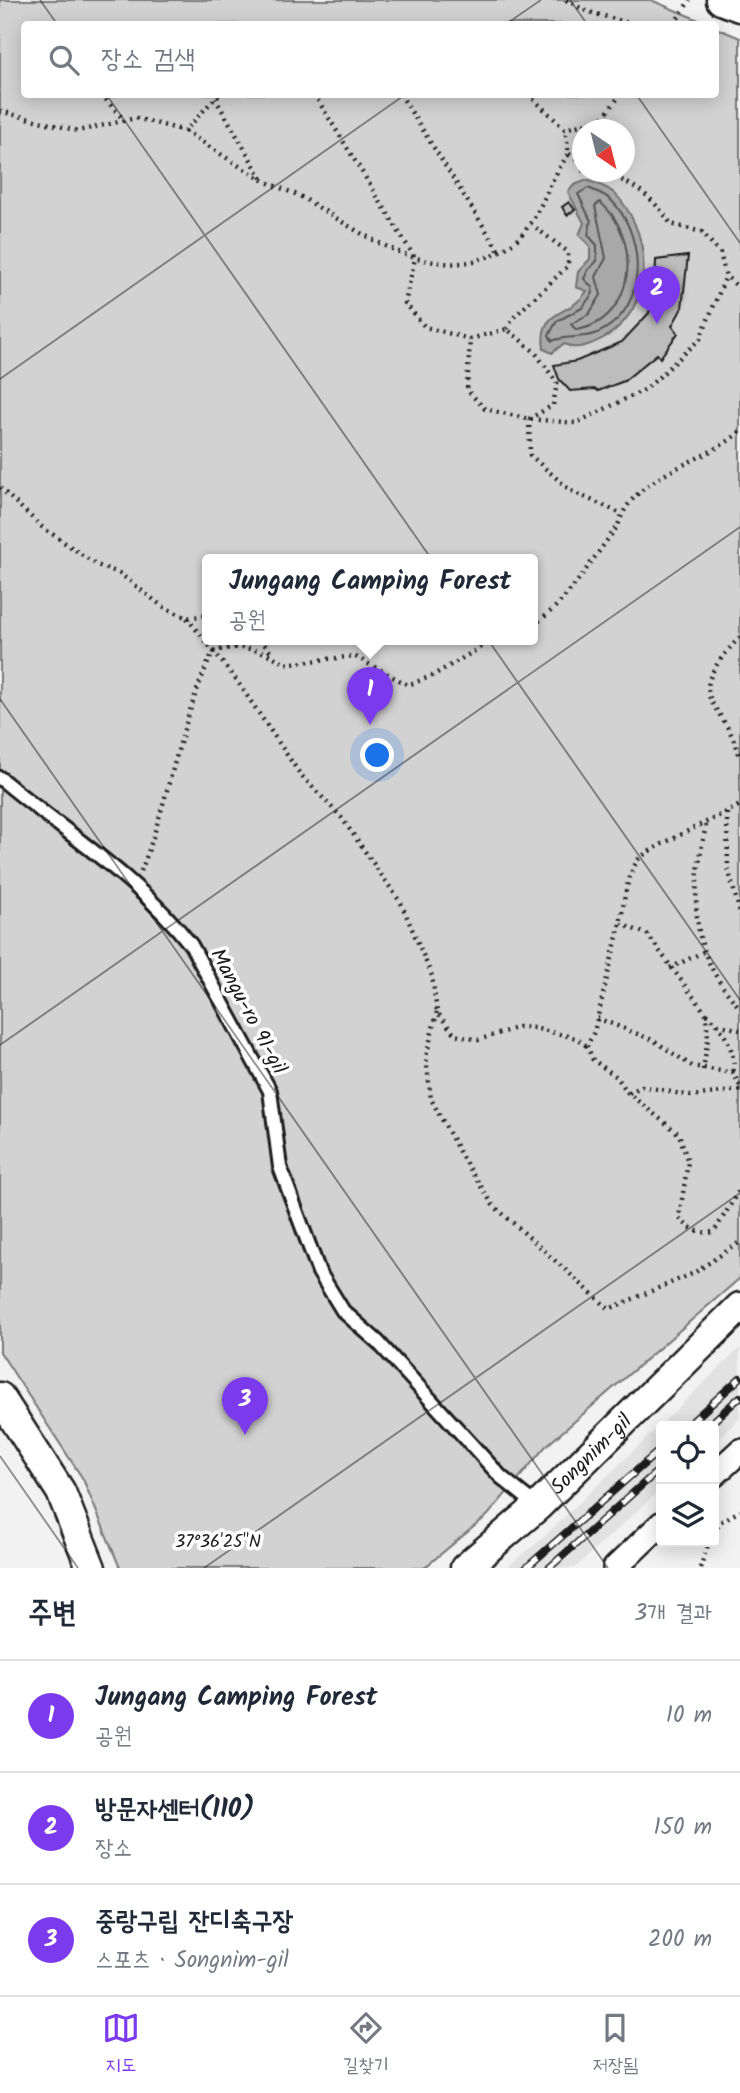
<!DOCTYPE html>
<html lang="ko">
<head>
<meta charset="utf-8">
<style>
  body { margin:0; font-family:Kalam,"Poor Story",sans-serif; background:#f6f6f7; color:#1f2937 }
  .controls { position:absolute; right:21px; bottom:21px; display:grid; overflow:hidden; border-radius:7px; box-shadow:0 4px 18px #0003 }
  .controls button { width:63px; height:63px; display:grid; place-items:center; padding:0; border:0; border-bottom:2px solid #e0e1e3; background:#fff; color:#1f2937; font:35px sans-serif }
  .compass { position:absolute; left:572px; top:119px; width:63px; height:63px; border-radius:50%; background:#fff; box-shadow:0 4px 18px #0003; rotate:145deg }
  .you { position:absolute; left:378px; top:756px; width:24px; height:24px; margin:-18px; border:5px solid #fff; border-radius:50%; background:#1a73e8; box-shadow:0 0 0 10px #1a73e833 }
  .badge { display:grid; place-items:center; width:46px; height:46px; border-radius:50%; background:#7c3aed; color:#fff; font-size:23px; font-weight:700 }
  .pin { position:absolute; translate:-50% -58px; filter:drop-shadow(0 2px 4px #0008) }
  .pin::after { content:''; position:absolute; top:37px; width:24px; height:21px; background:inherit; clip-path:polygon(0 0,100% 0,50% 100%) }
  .popup { position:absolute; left:202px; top:554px; width:336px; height:91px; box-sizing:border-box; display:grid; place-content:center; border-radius:7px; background:#fff; filter:drop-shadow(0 2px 5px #0005); font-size:23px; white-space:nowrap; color:#747a83 }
  .popup b { font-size:26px; color:#1f2937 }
  .popup::after { content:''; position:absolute; left:50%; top:100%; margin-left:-14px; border:14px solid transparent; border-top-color:#fff }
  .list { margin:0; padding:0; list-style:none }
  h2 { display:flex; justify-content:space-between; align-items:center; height:91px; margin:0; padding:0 28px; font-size:30px }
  h2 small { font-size:23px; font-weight:400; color:#747a83 }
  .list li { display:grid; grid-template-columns:46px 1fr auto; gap:21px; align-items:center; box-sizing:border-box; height:112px; padding:0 28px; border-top:2px solid #e0e1e3 }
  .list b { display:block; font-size:26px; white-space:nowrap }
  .list p { margin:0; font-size:23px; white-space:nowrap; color:#747a83 }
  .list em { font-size:23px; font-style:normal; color:#747a83 }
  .icon { flex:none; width:38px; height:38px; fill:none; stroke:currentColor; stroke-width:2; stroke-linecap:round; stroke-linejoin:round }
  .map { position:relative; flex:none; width:740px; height:1568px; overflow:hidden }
  .search { position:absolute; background:#fff; box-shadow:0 4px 18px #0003; left:21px; right:21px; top:21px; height:77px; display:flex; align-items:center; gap:18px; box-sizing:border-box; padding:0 24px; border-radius:7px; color:#747a83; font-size:26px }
  .sheet { height:427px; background:#fff }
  nav { display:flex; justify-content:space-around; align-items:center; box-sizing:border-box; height:98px; border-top:2px solid #e0e1e3; background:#fff; font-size:19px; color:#747a83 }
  nav a { display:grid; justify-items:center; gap:4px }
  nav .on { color:#7c3aed }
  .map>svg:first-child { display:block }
  .built { fill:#e2e2e2 }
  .green { fill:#d2d2d2; stroke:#777; stroke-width:2; fill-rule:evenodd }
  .water { fill:#a8a8a8; stroke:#707070; stroke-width:2 }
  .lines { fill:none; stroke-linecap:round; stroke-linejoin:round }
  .shore { stroke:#545454; stroke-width:2 }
  .building { fill:#bdbdbd; stroke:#1c1c1c; stroke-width:2 }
  .service-casing { stroke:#1c1c1c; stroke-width:18 }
  .minor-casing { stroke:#1c1c1c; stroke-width:28 }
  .tertiary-casing { stroke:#1c1c1c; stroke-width:33 }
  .path { stroke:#1c1c1c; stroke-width:4.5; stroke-dasharray:2 5; stroke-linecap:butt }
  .service { stroke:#fff; stroke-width:12 }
  .minor { stroke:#fff; stroke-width:23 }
  .tertiary { stroke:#fff; stroke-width:28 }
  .rail-casing { stroke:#1c1c1c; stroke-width:8 }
  .rail { stroke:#fff; stroke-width:5; stroke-dasharray:16; stroke-linecap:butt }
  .ticks { fill:none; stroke:#1c1c1c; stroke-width:2; stroke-opacity:0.45 }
  .labels { text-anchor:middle; stroke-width:7; stroke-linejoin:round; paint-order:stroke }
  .street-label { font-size:21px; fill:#1c1c1c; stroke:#fff }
  .ticks-label { font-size:18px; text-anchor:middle; fill:#1c1c1c; stroke:#fff; stroke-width:7; stroke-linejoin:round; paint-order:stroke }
</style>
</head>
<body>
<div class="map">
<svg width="740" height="1568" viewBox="0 0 740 1568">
  <rect width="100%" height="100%" fill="#f2f2f2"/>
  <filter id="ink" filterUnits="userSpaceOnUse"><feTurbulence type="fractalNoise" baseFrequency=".0143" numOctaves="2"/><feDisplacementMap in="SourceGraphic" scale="14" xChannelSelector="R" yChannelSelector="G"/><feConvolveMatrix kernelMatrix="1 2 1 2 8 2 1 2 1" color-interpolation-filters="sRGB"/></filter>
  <g filter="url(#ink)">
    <!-- built -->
    <path class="built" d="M740,1348V1418L714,1442V1426H661V1489L575,1568H506L544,1537Z"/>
    <!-- green -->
    <path class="green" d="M0,0H651L708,24H24V94H716V28L740,38V1278L545,1447L488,1515L424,1568H120L83,1479L0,1352ZM582,130H624V172H582ZM207,559H533V639H207Z"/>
    <!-- water -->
    <path class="water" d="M587,180C599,185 611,188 619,198C653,239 654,306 607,336C599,341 582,349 572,347C569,346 566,344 563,344L552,353L544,349C538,307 570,318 587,291L576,287L578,272L590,259V246L579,235L584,223L568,192L574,185Z"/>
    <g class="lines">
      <!-- shore -->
      <path class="shore" d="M588,188C597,192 605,194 612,201C642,232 648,296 612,324C587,344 574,332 552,341L549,335L557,321L582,308L593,293L592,287L584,279L588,270L597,261V245L588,235L591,221L578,194Z
        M600,202C643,238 636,321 576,330L571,324L589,314L601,295L596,277L606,258L595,206Z"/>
    </g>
    <!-- building -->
    <path class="building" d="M569,202L575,210L567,215L562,207Z
      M688,256L682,308L672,326L678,333L660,358L657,354L624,381L598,391L596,389L570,391L559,379L554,365L577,361L622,342L649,313L655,285L656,260Z"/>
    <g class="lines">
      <!-- service casing -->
      <g class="service-casing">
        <path id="service" d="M0,778C65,833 138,877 191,945L270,1091L280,1167L319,1272L343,1311L378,1342L501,1477L537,1506"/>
      </g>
      <!-- minor casing -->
      <g class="minor-casing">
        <path id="minor" d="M714,1475L740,1451
          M615,1568L661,1524"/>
      </g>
      <!-- tertiary casing -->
      <g class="tertiary-casing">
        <g id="tertiary">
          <path d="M721,0L740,7"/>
          <path d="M0,1397L61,1492L91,1568"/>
          <path id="s1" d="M465,1568L538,1506L740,1307"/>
        </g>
      </g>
      <!-- path -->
      <path class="path" d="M566,0L586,11L632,24
        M674,24L690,0
        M101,94L124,120
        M314,94L415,258L405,303L425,327L470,339
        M400,94L499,251
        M528,94L565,129L602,119L621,94
        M215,98L262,179
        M0,111L78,131L136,118L185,131L215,98L222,94
        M602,119L607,130
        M185,131C210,147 235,164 261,179C275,187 291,191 305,199C364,234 434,290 504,249C540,228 545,184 569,154L565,129
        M569,154L582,162
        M602,172C636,185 650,194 671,224L702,232L720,253L726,276L740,289
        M507,329L514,317L568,266V252L532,225
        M529,419L553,405L557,383L535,352L507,329L470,339L467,390L485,409L529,419L576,423L646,389L700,339L726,276
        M529,419L530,455L571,491L622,514
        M0,488L42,527L97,565L119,573L162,606L187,618L207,615
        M187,618L235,678L300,774L341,817L401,903L432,976L437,1012L455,1035L478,1040L519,1027L534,1028L576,1038L587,1046
        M533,625C568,603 592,558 618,526C632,474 703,464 740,432
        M740,637C677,703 724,696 740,758
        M260,639L273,655
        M727,813L728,868L740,913
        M706,825C691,898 687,950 740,1008
        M141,871C169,800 180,721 213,652C237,643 265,649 285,664L354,656L408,685L432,676L495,639
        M620,924L594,1032L587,1046L593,1060L617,1077L628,1093L679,1134L688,1162L679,1218C690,1229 698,1234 714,1232L740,1189
        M670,968L703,952
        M437,1012L426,1057L431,1099L462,1157L493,1205L609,1309L694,1273L740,1242
        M707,1014C723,1028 737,1052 733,1073
        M597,1018L653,1040L692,1066L733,1073L740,1086
        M718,1024L740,1030
        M703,1070L708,1038L706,1014L647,934L620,924C624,904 626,877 638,860C646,849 721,816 740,805
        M629,1093L642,1086L691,1096L740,1090
        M714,1533L720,1522L740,1511
        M700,1568L709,1542"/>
      <!-- service -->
      <use href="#service" class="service"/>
      <!-- minor -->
      <use href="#minor" class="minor"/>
      <!-- tertiary -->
      <use href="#tertiary" class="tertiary"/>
      <!-- rail casing -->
      <g class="rail-casing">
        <path id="rail" d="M687,1426L740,1378
          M708,1426L740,1397
          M526,1568L661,1449
          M549,1568L661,1468"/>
      </g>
      <!-- rail -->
      <use href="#rail" class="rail"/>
    </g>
  </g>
  <!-- ticks -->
  <path class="ticks" d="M40,0L57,24M570,0L587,24M506,24L541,0M106,94L740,1000M636,94L740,243M0,379L406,94M0,699L608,1568M0,1045L740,527M0,1456L78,1568M204,1568L740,1193"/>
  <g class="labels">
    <!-- street labels -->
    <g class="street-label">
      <text transform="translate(249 1011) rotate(62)" y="7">Mangu-ro 91-gil</text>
      <text dy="7" stroke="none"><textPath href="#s1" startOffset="170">Songnim-gil</textPath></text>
    </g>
  </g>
  <g class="ticks-label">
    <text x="218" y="1547">37°36'25"N</text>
  </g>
</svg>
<div class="controls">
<button><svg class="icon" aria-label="locate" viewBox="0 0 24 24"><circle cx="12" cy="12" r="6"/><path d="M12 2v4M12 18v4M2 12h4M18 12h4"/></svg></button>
<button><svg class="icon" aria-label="layers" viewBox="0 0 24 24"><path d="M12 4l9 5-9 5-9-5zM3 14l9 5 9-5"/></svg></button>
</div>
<svg class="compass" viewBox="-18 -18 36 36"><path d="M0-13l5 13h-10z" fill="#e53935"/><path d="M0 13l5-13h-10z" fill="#747a83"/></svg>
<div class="you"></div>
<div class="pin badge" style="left:370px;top:725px">1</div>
<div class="popup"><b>Jungang Camping Forest</b>공원</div>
<div class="pin badge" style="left:657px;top:324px">2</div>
<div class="pin badge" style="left:245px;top:1435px">3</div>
<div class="search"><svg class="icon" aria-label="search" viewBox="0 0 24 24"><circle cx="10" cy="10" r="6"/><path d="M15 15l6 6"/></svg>장소 검색</div>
</div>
<section class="sheet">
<h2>주변<small>3개 결과</small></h2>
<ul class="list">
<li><span class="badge">1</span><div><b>Jungang Camping Forest</b><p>공원</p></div><em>10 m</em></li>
<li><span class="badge">2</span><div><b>방문자센터(110)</b><p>장소</p></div><em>150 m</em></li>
<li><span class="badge">3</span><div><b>중랑구립 잔디축구장</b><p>스포츠 · Songnim-gil</p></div><em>200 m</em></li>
</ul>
</section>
<nav>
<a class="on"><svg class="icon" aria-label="map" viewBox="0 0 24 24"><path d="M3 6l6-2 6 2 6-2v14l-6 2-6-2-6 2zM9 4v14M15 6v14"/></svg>지도</a>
<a><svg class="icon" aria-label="directions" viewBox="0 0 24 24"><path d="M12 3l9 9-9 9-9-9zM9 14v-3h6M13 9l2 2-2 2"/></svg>길찾기</a>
<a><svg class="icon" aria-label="saved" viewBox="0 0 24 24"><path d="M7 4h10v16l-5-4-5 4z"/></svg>저장됨</a>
</nav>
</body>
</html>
